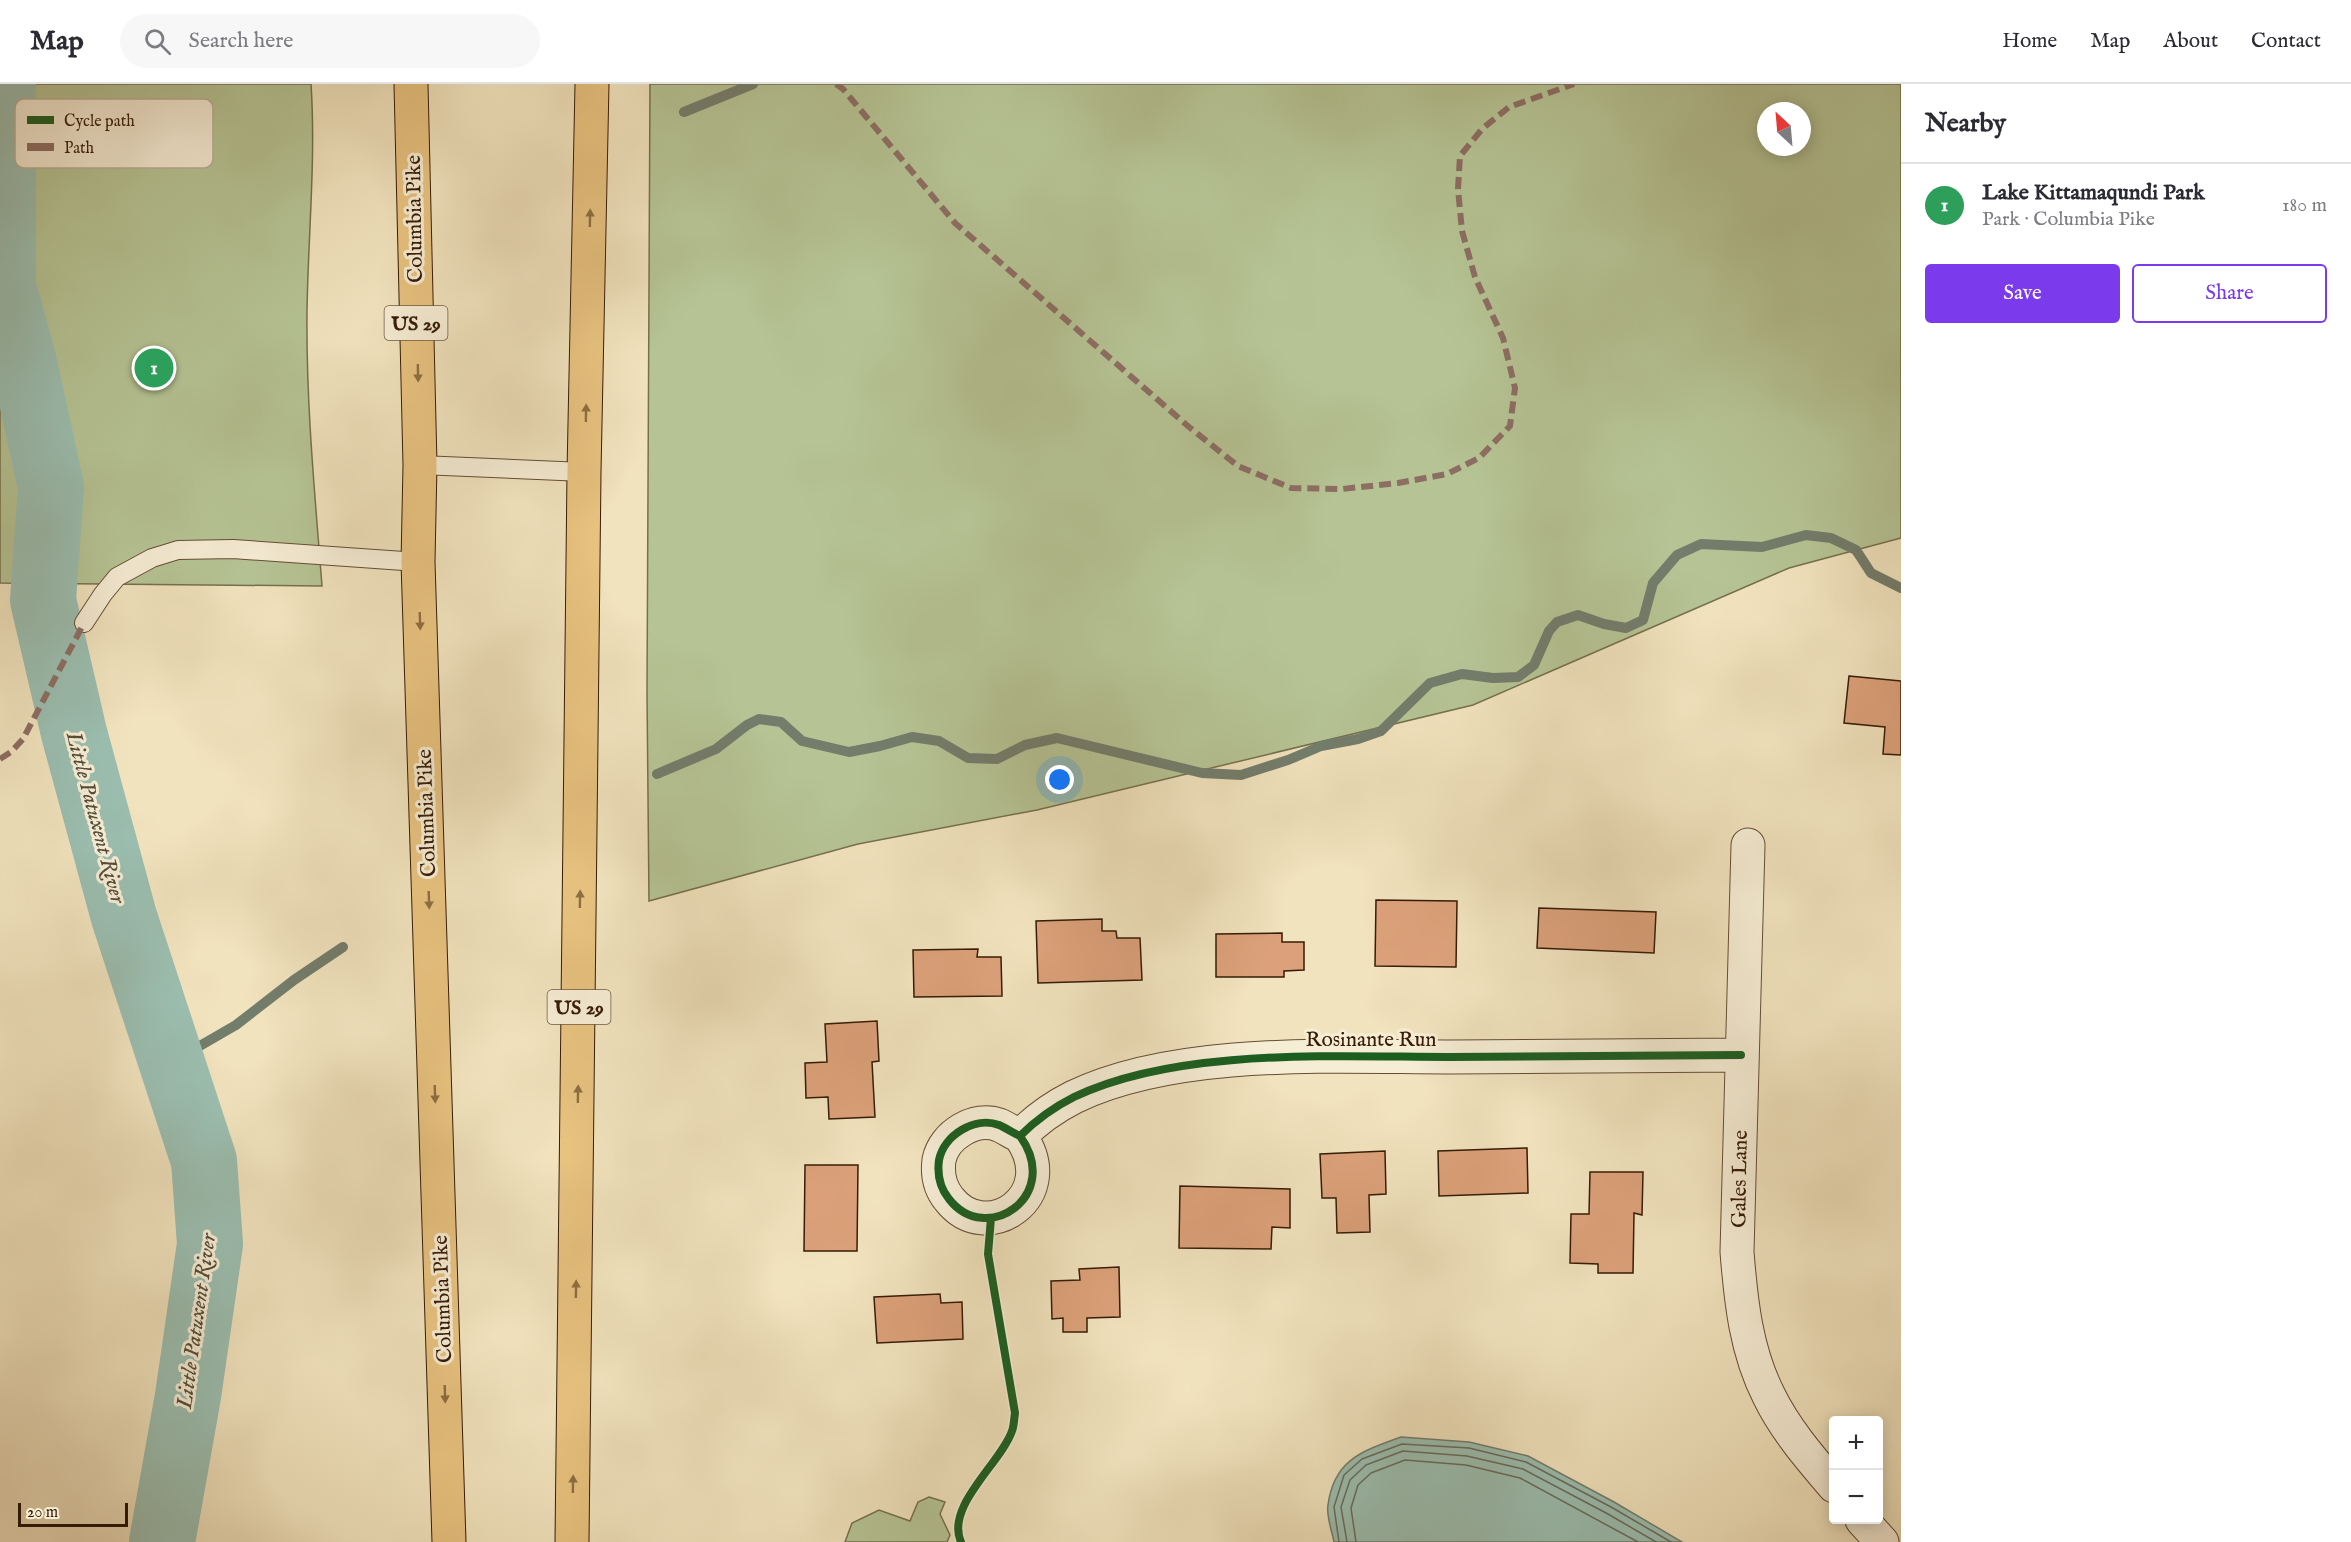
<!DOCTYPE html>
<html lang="en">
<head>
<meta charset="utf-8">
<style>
  body { margin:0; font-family:"IM FELL English",serif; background:#f7f7f7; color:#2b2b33 }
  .controls { position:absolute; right:18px; bottom:18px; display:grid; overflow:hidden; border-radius:6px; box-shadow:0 3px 15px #0003 }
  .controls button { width:54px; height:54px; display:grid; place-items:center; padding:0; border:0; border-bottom:2px solid #e1e1e2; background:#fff; color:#2b2b33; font:30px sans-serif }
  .compass { position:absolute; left:1757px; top:18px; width:54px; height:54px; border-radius:50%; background:#fff; box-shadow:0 3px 15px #0003; rotate:334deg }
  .scale { position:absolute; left:18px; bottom:15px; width:110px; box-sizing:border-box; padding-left:6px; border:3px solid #361b06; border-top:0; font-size:16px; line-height:21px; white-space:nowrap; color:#361b06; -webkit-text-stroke:4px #f6edd5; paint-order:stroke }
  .you { position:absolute; left:1060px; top:696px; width:21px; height:21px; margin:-15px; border:4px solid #fff; border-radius:50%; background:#1a73e8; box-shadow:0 0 0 9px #1a73e833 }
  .badge { display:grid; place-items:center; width:39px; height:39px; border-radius:50%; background:#7c3aed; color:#fff; font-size:20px; font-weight:700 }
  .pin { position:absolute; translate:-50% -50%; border:3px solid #fff; box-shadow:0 2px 6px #0006 }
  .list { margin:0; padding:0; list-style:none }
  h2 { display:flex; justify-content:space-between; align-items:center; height:78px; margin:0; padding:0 24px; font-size:26px }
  h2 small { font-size:20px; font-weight:400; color:#7c7c81 }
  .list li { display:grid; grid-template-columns:39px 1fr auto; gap:18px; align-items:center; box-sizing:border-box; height:84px; padding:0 24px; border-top:2px solid #e1e1e2 }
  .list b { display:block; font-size:22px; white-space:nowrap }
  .list p { margin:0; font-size:20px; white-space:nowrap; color:#7c7c81 }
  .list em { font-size:20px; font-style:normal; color:#7c7c81 }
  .actions { display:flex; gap:12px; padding:18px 24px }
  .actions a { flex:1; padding:14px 0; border:2px solid #7c3aed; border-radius:6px; text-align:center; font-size:21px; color:#7c3aed }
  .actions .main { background:#7c3aed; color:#fff }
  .icon { flex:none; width:33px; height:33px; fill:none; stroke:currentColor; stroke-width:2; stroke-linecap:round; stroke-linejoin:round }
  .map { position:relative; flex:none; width:1901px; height:1458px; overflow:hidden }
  header { display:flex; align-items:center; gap:36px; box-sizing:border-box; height:84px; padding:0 30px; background:#fff; border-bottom:2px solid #e1e1e2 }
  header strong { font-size:28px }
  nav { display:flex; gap:33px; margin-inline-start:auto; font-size:21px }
  .search { width:420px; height:54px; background:#f7f7f7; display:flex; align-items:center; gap:15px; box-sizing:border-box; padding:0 21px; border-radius:33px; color:#7c7c81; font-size:22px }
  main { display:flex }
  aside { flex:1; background:#fff }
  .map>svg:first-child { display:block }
  .green { fill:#b6c495; stroke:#76704e; stroke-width:1.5; fill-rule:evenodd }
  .water { fill:#9bbeb0; stroke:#737d6c; stroke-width:1.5 }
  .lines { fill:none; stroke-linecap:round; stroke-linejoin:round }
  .shore { stroke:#686c5b; stroke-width:1.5 }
  .stream { stroke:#737d6c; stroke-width:10 }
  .river { stroke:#9bbeb0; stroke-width:66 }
  .building { fill:#dca17a; stroke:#361b06; stroke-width:1.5 }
  .lane-casing { stroke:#654d34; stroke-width:20 }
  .street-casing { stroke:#654d34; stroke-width:35 }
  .highway-casing { stroke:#361b06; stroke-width:35 }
  .lane { stroke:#f6edd5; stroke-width:18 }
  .street { stroke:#f6edd5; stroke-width:33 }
  .highway { stroke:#e8c27f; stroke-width:33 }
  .quiet { stroke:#8d6e63; stroke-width:6; stroke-dasharray:12 6; stroke-linecap:butt }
  .cycleway-casing { stroke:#f6edd5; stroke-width:11 }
  .cycleway { stroke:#1b5e20; stroke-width:8 }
  .oneway { fill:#8f6e42 }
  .labels { text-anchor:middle; stroke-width:6; stroke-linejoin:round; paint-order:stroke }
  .shield { fill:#f6edd5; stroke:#705a44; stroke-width:1.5 }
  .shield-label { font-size:20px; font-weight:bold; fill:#361b06 }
  .street-label { font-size:21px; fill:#361b06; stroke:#f6edd5 }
  .water-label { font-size:22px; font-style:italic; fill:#544c39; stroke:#f6edd5 }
  .key { fill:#f6edd5; stroke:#bcae97; stroke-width:1.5 }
  .key-label { font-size:16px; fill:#361b06 }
</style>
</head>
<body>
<header>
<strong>Map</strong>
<div class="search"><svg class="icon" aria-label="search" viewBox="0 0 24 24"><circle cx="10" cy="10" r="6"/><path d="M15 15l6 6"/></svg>Search here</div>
<nav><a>Home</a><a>Map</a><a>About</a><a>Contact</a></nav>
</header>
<main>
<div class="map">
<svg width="1901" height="1458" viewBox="0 0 1901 1458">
  <rect width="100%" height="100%" fill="#f1e3be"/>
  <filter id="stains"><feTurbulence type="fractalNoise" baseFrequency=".00333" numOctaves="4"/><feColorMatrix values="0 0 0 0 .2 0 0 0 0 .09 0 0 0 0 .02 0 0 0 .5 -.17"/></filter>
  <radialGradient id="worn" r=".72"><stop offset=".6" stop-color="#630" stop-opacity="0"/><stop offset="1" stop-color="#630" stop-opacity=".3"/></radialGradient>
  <!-- green -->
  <path class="green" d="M0,0H311C316,76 308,152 307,228C306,320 315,411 322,502L0,499Z
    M650,0H1901V454L1789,484L1473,621L1037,726L858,760L649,817L647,608ZM1766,27H1802V63H1766Z
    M929,1413L945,1418L940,1430L950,1451L947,1458H845L852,1439L879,1426L910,1437L918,1418Z"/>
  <!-- water -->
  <path class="water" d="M1401,1353L1469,1358L1528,1372L1614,1418L1682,1458H1334C1332,1447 1326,1432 1328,1421C1334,1375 1363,1367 1401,1353Z"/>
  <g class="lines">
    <!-- shore -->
    <path class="shore" d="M1339,1458L1334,1423L1344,1391L1362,1375L1402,1360L1469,1364L1526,1378L1611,1423L1671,1458
      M1347,1458L1341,1423L1350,1396L1366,1381L1403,1367L1467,1372L1523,1385L1608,1430L1656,1458
      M1356,1458L1351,1424L1358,1401L1371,1389L1405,1376L1466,1381L1520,1394L1638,1458"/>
    <!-- stream -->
    <path class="stream" d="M684,28L753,0
      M657,690L716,665L747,641L759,635L781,638L802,657L849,668L880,662L912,653L939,657L968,674L997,675L1025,661L1057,654L1202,689L1241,691L1288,676L1321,662L1358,655L1381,647L1430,599L1462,590L1493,594L1518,593L1534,581L1549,547L1557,538L1578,531L1604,540L1626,544L1643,536L1653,499L1677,471L1701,460L1762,463L1806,451L1831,454L1856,466L1871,489L1901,504
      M172,978L236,941L294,896L343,863"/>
    <!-- river -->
    <path class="river" d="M3,0V202L23,275L51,403L43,516L74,649L124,833L204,1077L210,1160L188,1312L162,1458"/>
  </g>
  <!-- building -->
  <path class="building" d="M1849,592L1901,597V671L1883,670L1885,643L1844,639Z
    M1376,816L1457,817L1456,883L1375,882Z
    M1539,824L1656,828L1654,869L1537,864Z
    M1102,835V847H1116L1117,854H1140L1142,896L1038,899L1036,837Z
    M1282,849V858H1304V886L1284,887V893H1216V850Z
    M978,865L977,873H1001L1002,912L914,913L913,866Z
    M877,937L879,977L872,978L875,1033L829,1035L828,1013L806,1014L805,979L827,978L825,940Z
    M1527,1064L1528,1109L1439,1112L1438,1067Z
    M1385,1067L1386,1110L1369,1111L1370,1148L1337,1149L1336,1114H1322L1320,1070Z
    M805,1081H858L857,1167H804Z
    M1590,1088H1643L1642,1131L1634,1129L1633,1189H1598V1180L1570,1179L1571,1130H1589Z
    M1180,1102L1290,1105V1144L1272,1143L1271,1165L1179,1164Z
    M1119,1183L1120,1233L1087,1234V1248H1063V1234L1052,1235L1051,1197L1080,1196L1079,1185Z
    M940,1210L941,1219L962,1218L963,1255L877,1259L874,1213Z"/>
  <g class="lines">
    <!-- lane casing -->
    <g class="lane-casing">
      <path id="lane" d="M420,381L584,388
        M84,539L103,510L117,493L152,474L178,466L233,465L418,478"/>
    </g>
    <!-- street casing -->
    <g class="street-casing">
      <path id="street" d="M1748,761L1737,1168C1741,1218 1746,1267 1769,1312C1785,1345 1810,1374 1834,1402
        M1020,1052C1063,1112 986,1163 949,1115C940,1104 937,1091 939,1076C944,1051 975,1032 999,1041C1006,1044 1013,1049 1020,1052C1036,1036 1054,1023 1074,1013C1178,963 1337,973 1451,973C1548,972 1645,972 1741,971
        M1862,1436L1882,1458"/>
    </g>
    <!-- highway casing -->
    <g class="highway-casing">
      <path id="highway" d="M411,0L420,381L418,478L449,1458
        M572,1458L584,388L592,0"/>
    </g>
    <!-- lane -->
    <use href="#lane" class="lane"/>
    <!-- street -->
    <use href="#street" class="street"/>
    <!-- highway -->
    <use href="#highway" class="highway"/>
    <!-- quiet -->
    <path class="quiet" d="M836,0L843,5L955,139L1189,343L1238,382L1291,404L1342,405L1398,399L1447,390L1479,374L1510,342L1515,304L1503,254L1475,193L1462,147L1458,105L1460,72L1482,45L1509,23L1574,0
      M0,675L11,668L23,655L84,539"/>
    <!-- cycleway casing -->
    <g class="cycleway-casing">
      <path id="cycleway" d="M1020,1052C1063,1112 986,1163 949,1115C940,1104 937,1091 939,1076C944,1051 975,1032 999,1041C1006,1044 1013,1049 1020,1052C1036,1036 1054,1023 1074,1013C1178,963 1337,973 1451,973C1548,972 1645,972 1741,971
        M961,1458C945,1422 1001,1379 1012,1347C1014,1342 1014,1335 1015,1329L988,1170L991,1134"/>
    </g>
    <!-- cycleway -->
    <use href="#cycleway" class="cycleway"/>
  </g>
  <!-- one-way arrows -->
  <defs><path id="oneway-solid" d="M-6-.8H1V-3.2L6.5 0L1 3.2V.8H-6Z" transform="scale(1.5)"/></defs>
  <g class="oneway">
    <use href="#oneway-solid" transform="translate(590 134) rotate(-89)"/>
    <use href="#oneway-solid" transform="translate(418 289) rotate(89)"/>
    <use href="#oneway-solid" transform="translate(586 329) rotate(-89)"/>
    <use href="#oneway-solid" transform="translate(420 537) rotate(88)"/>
    <use href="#oneway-solid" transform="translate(580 815) rotate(-89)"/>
    <use href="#oneway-solid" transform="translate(429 816) rotate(88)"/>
    <use href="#oneway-solid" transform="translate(435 1010) rotate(88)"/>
    <use href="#oneway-solid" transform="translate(578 1010) rotate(-89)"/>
    <use href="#oneway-solid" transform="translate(576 1205) rotate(-89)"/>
    <use href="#oneway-solid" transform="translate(445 1310) rotate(88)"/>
    <use href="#oneway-solid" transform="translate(573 1400) rotate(-89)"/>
  </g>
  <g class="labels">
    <!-- shield labels -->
    <g class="shield">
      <rect x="384.5" y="222" width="63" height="34" rx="4.5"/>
      <rect x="547.5" y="906" width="63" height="34" rx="4.5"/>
    </g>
    <g class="shield-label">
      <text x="416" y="246">US 29</text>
      <text x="579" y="930">US 29</text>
    </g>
    <!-- street labels -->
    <g class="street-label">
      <text transform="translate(414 135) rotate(-91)" y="7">Columbia Pike</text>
      <text transform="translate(426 729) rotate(-92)" y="7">Columbia Pike</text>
      <text x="1371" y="962">Rosinante Run</text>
      <text transform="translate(1739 1095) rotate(-89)" y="7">Gales Lane</text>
      <text transform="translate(442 1215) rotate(-92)" y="7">Columbia Pike</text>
    </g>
    <!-- water labels -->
    <g class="water-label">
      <text transform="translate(97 733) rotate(75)" y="8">Little Patuxent River</text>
      <text transform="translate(195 1237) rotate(-82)" y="8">Little Patuxent River</text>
    </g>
  </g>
  <!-- legend -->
  <rect x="15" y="15" width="198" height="69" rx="9" class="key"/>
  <rect x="27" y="32" width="27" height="8" fill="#1b5e20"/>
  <rect x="27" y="59" width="27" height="8" fill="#8d6e63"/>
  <g class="key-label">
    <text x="64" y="42">Cycle path</text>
    <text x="64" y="69">Path</text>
  </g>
  <rect width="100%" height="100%" filter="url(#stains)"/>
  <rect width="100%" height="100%" fill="url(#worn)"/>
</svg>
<div class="controls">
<button>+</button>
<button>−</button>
</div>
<svg class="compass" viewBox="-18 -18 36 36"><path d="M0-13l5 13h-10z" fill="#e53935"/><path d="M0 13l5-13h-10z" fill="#7c7c81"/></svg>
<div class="scale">20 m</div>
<div class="you"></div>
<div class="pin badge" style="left:154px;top:284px;background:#2e9e5b">1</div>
</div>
<aside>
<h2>Nearby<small></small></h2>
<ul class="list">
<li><span class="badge" style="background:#2e9e5b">1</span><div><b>Lake Kittamaqundi Park</b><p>Park · Columbia Pike</p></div><em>180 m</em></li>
</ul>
<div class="actions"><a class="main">Save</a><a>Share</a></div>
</aside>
</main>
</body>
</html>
